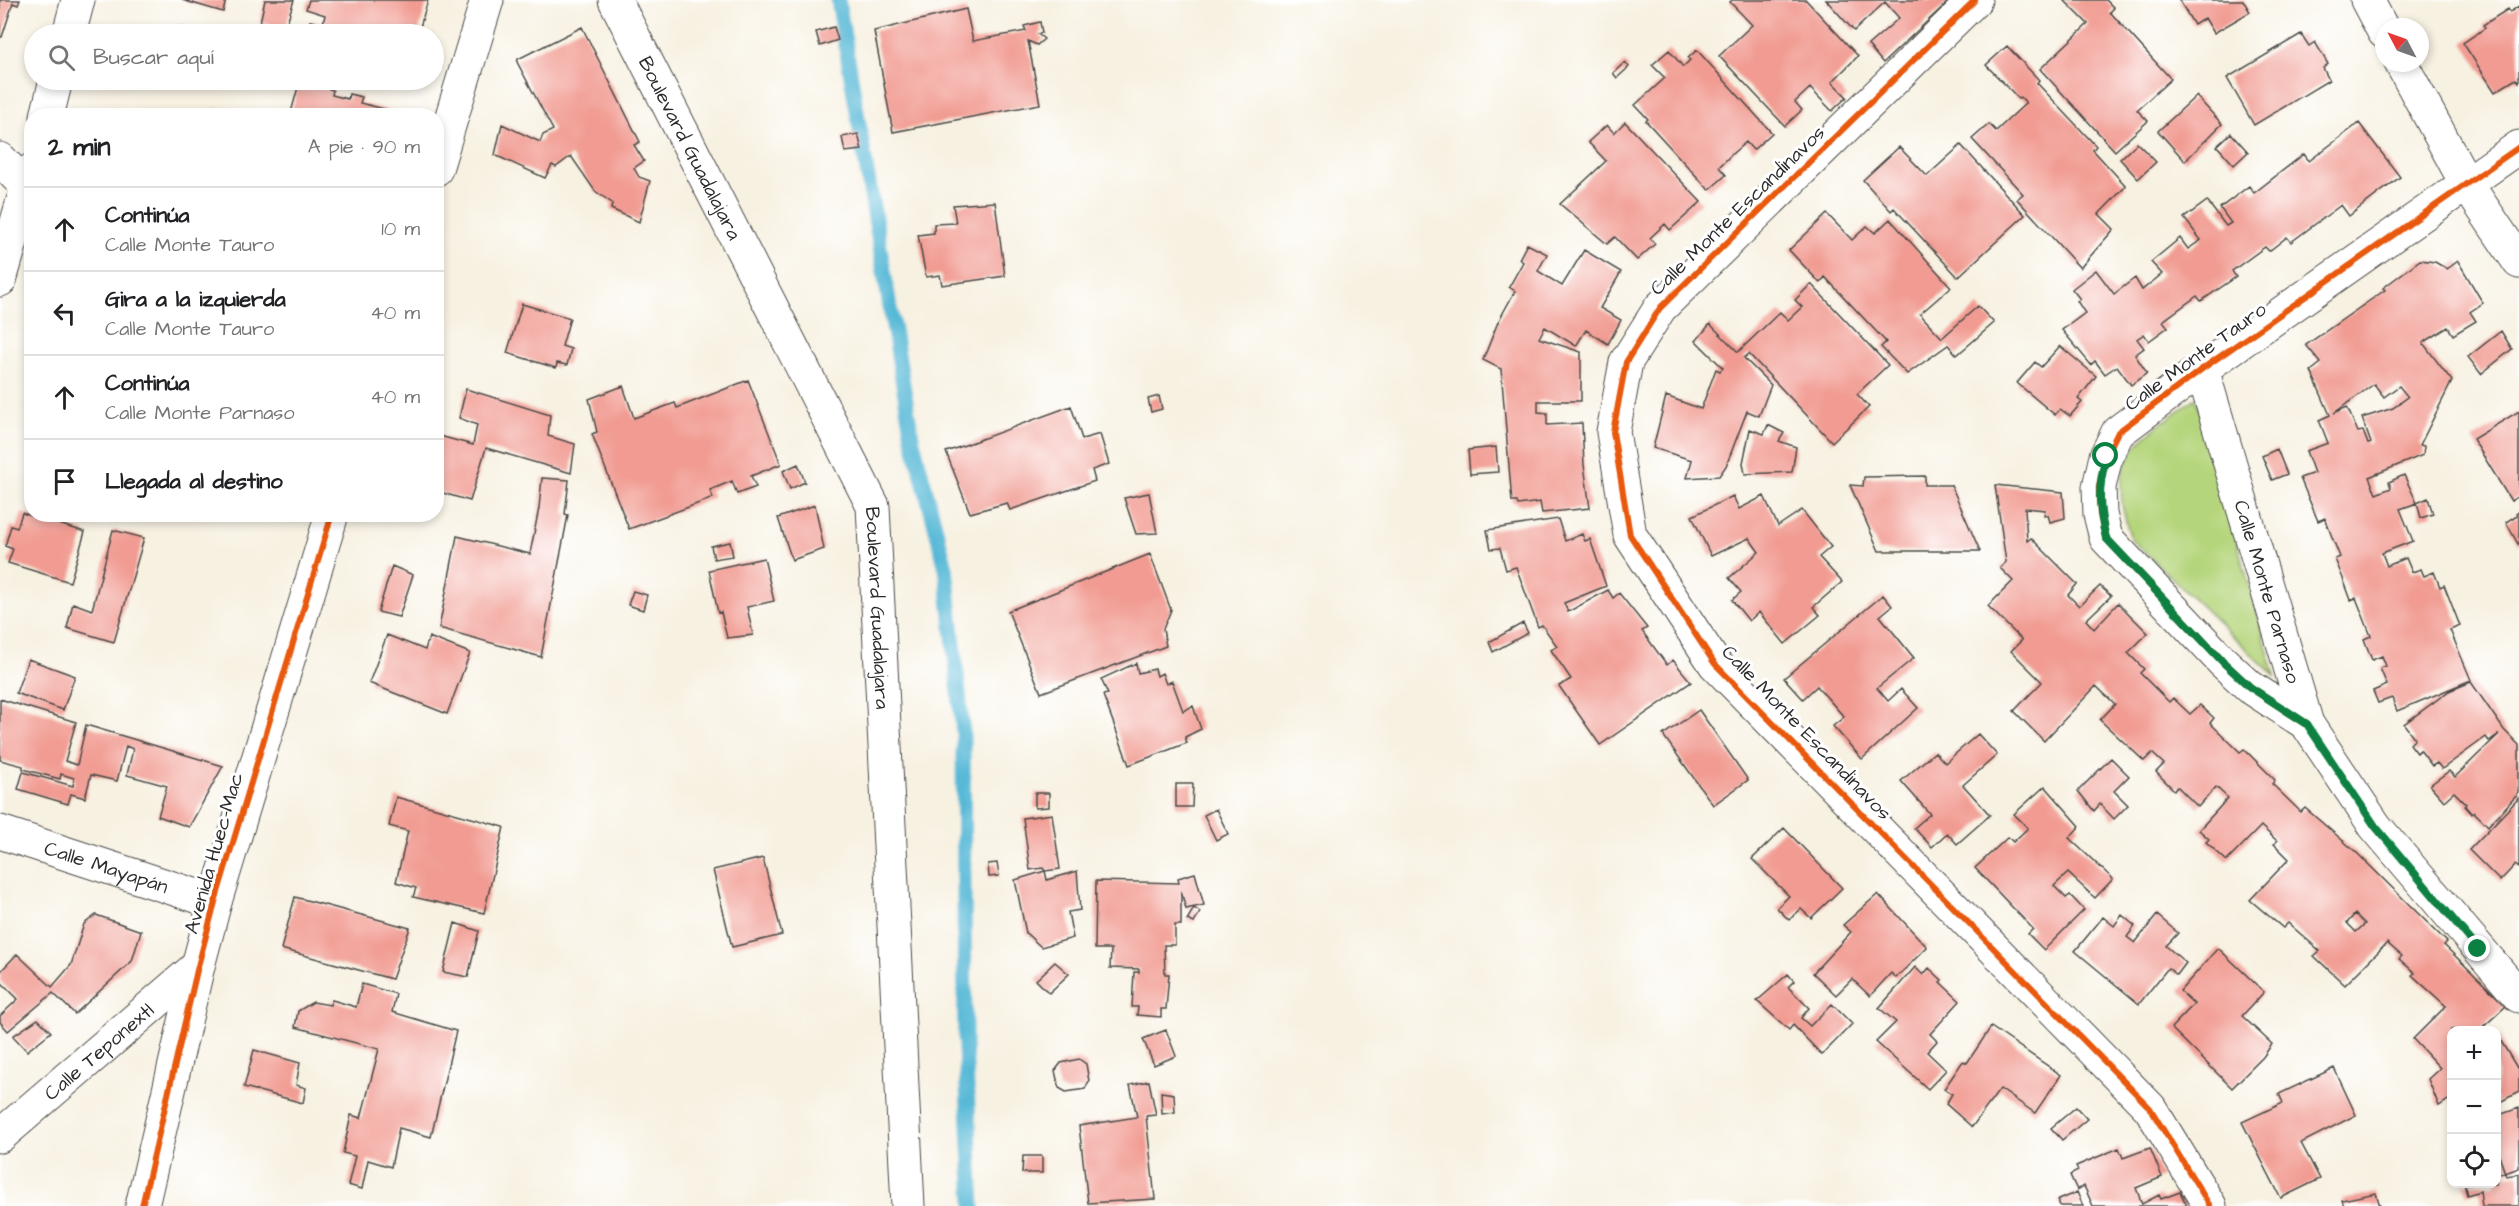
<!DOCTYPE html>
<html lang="es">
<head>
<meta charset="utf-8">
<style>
  body { margin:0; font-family:"Architects Daughter",sans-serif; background:#f6f6f6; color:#202124 }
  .controls { position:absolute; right:18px; bottom:18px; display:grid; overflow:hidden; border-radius:12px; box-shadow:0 3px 9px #0003 }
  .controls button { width:54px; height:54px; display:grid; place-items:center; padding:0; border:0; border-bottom:2px solid #e0e0e0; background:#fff; color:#202124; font:30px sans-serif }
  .compass { position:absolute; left:2375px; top:18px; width:54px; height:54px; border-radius:50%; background:#fff; box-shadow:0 3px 9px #0003; rotate:311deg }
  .stop { position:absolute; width:18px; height:18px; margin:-14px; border:4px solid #0b8043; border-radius:50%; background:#fff }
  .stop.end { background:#0b8043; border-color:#fff; box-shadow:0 2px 6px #0008 }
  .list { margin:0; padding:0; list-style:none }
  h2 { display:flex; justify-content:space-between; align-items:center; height:78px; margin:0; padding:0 24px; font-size:26px }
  h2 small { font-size:20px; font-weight:400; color:#757577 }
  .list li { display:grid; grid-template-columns:39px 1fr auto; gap:18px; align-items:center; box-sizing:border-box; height:84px; padding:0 24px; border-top:2px solid #e0e0e0 }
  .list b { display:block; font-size:22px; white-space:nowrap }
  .list p { margin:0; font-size:20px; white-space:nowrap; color:#757577 }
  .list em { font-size:20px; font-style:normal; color:#757577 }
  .icon { flex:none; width:33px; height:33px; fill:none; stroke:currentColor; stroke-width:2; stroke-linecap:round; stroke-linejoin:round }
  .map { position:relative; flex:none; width:2519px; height:1206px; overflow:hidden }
  .search { position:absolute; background:#fff; box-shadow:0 3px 9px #0003; left:24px; top:24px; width:420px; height:66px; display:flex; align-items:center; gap:15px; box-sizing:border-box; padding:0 21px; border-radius:33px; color:#757577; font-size:22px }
  .panel { position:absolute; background:#fff; box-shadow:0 3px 9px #0003; left:24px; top:108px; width:420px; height:414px; border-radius:24px }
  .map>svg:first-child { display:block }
  .green { fill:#b5d57c; stroke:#708054; stroke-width:1.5 }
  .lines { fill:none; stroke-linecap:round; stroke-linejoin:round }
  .stream { stroke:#59b9d7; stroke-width:15 }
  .building { fill:#f19b92; fill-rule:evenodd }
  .minor-casing { stroke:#4a4946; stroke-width:35 }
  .tertiary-casing { stroke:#4a4946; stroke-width:35 }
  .secondary-casing { stroke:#4a4946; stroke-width:35 }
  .minor { stroke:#fff; stroke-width:33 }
  .tertiary { stroke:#fff; stroke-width:33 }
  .secondary { stroke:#fff; stroke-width:33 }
  .cycleway-casing { stroke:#fff; stroke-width:10 }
  .cycleway { stroke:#e8590c; stroke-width:6 }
  .route { stroke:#0b8043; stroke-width:8 }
  .labels { text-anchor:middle; stroke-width:6; stroke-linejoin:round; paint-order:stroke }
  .street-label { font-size:20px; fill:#2b2b2b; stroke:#fff }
</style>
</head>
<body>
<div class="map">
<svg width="2519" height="1206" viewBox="0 0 2519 1206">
  <rect width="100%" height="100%" fill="#fff"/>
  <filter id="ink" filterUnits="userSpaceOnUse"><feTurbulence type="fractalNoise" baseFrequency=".0167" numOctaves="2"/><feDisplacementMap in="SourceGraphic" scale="12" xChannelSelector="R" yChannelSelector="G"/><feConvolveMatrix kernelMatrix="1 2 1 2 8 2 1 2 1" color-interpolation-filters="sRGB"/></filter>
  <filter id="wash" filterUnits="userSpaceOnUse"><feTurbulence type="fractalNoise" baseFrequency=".008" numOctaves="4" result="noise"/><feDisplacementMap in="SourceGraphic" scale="24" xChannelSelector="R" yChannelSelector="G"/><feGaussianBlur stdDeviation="1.35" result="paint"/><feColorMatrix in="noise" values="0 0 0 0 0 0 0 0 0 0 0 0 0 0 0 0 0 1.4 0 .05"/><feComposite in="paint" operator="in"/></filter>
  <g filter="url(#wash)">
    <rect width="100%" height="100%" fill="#f7f1e1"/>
    <!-- green -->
    <path class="green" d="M2196,398L2275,676L2131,539C2104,457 2135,442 2196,398Z"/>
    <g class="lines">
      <!-- stream -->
      <path class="stream" d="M838,0L912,437L946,568L963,733L965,1047L973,1206"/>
    </g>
    <g id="blocks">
      <!-- building -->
      <path class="building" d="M0,0H20L18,5L13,3L2,37H0Z
        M182,0H226L223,12Z
        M265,0H294L285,29L260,22Z
        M309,0H428L418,34L306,33L310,21L323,24L325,15L306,9Z
        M1732,0H1806L1858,56L1832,82L1847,97L1832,111L1810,88L1795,102L1802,110L1785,126L1719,56L1752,25L1730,2Z
        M1826,0H1950L1883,63L1868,45L1899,18L1885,2L1854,31Z
        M2064,0H2106L2114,8L2110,12L2171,79L2137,110L2148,121L2115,151L2040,69L2088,24Z
        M2179,0H2243L2250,12L2214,33L2205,18L2194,25Z
        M2519,6V82L2516,79L2495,92L2463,43L2485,28L2483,25L2508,9L2510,12Z
        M966,9L973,41L1026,31L1024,26L1040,22L1042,33L1038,34L1044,39L1037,45L1028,41L1040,104L893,132L874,31Z
        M181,27L209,34H179Z
        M582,27L640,142L634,145L644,161L634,168L639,177L650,181L639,222L611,209L612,203L595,191L571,156L556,167L552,165L545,178L495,155L502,124L540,142L543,135L553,130L517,62L518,59Z
        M834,27L838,40L820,46L816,32Z
        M2301,34L2309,46L2315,42L2328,64L2323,68L2329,80L2254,125L2227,78Z
        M2007,46L2039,80L2037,83L2096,146L2093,150L2126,186L2099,214L2114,229L2080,268L2017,199L2023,194L1972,139L1989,124L1996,131L2026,103L2021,97L2019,99L1986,65Z
        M1669,50L1683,67L1690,60L1688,58L1697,50L1772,133L1753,150L1746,142L1733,153L1719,167L1726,175L1709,190L1646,121L1648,119L1635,105L1665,78L1652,65Z
        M1625,62L1629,67L1617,78L1613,73Z
        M300,80L333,90L332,95L348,99L349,94L362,97L360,103L413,116H290Z
        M2196,96L2222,124L2185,161L2158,131Z
        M215,108L239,115V116H214Z
        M1625,122L1701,202L1670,230L1665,224L1650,238L1655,244L1637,260L1615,237L1607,244L1560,204L1606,161L1588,142L1607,125L1614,133Z
        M2359,123L2400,177L2349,216L2341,205L2291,242L2287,237L2269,251L2265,247L2232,271L2236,277L2201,301L2197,296L2163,321L2168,327L2149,341L2144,334L2137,339L2144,348L2135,355L2147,373L2131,385L2117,366L2105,374L2095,361L2091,365L2062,330L2085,313L2077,301L2080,299L2072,289L2096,270L2114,294L2135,278L2142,290L2162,274L2151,262L2180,238L2188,249L2201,240L2184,218L2207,201L2226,226L2231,223L2220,208L2249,186L2254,193L2304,154L2309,161Z
        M2231,133L2248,152L2234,165L2217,146Z
        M858,134L862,150L845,152L842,137Z
        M2137,143L2156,162L2138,179L2120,159Z
        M1961,145L2025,215L1958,277L1894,208L1891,211L1863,180L1899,147L1927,176Z
        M995,202L1005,276L942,285L940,275L926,277L918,235L934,233V224L956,223L953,205Z
        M1827,214L1852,240L1867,226L1875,233L1890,219L1951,287L1920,314L1942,338L1978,306L1994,323L1957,355L1948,345L1907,374L1881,347L1886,342L1825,277L1820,283L1789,250Z
        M1527,244L1547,254L1538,271L1562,286L1584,250L1621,272L1600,308L1621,320L1608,344L1586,330L1576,346L1545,327L1539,338L1581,352V401H1538V412L1547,413V425L1582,423L1584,465L1590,508L1542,513L1540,502L1518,505L1517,502H1512L1501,369L1483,360L1498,322L1515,291L1509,287L1523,262L1519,259Z
        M2420,260L2435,262L2447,269L2458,261L2483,303L2470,312L2476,321L2453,335L2448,327L2423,343L2452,381L2420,445L2424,446L2423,455L2369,477L2376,494L2391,488L2389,482L2404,475L2417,503L2400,509L2413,541L2382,553L2387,566L2406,558L2412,572L2421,569L2424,576L2434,572L2440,587L2444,585L2460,626L2450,630L2471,680L2397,711L2392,698L2378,703L2373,691L2387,685L2380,668L2386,666L2382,656L2372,660L2364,639L2371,636L2356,598L2351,600L2344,581L2335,559L2340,557L2332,537L2325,518L2318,521L2300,478L2314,473L2306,451L2328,443L2319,420L2330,415L2311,371L2321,363L2306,345L2385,290L2383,288ZM2374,384L2384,397L2399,386L2408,397L2393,408L2362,418L2371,443L2368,444L2363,431L2358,432L2347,407L2334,413Z
        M1811,284L1888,365L1857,394L1869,407L1832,442L1749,354L1744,358L1771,385L1759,416L1747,411L1726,466L1719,476L1687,478L1692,460L1653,448L1666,396L1701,409L1716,369L1720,371L1723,368L1696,341L1710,324L1738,352L1780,312L1788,320L1802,307L1795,300Z
        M522,304L570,318L562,346L571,349L567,365L557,363L556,368L507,353Z
        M2501,331L2512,349L2481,374L2468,357Z
        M2060,346L2096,376L2078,399L2082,402L2070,416L2060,409L2055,415L2017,383L2035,362L2041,367Z
        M748,380L781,464L751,476L756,487L737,494L732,481L710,490L713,498L629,529L592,434L597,432L589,399L623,386L634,418L675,403L677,408Z
        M466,389L550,415L548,436L575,444L571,473L486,448L470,501L436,491V435L473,445L477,425L459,418Z
        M1159,396L1162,409L1151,412L1148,399Z
        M1071,406L1082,439L1100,434L1109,464L1092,470L1095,481L1010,510L1007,503L970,513L946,452Z
        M2519,411V496L2511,501L2473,439Z
        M1768,425L1784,433L1779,441L1796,447L1792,472L1745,474L1743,463L1750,429L1764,434Z
        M1496,447L1498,472L1470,474L1468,450Z
        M2277,449L2287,474L2272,480L2262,456Z
        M798,464L805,482L790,489L783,471Z
        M1925,476V485H1951L1980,551H1879L1850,485L1863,486L1864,477Z
        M542,478L569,480L565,514L568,515L541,657L439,628L457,536L530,554L539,508Z
        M1995,485L2063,492L2065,518L2050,522L2048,515H2044L2045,510L2025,508L2027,541L2031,538L2077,584L2068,595L2079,606L2100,586L2111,596L2086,620L2094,629L2118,603L2148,633L2128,653L2144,669L2140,673L2169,702L2173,698L2190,714L2200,705L2214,718L2210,723L2240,752L2244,749L2275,780L2272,784L2301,812L2305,808L2356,852L2447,942L2444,945L2506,1006L2480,1030H2451V1098L2439,1106L2428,1079L2440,1068L2413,1039L2446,1006L2412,975L2415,973L2399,959L2402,956L2387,943L2345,985L2314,956L2320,951L2288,923L2283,928L2250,900L2289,859L2274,844L2277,841L2261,826L2227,861L2206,842L2209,839L2199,830L2228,798L2216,787L2198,807L2178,787L2174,790L2156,772L2164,764L2152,753L2144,761L2100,720L2115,704L2096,686L2044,741L2014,711L2042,682L2011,651L2022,640L1988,606L2013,581L2000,568L2006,562ZM2355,914L2365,924L2356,932L2347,923Z
        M1149,493L1157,533L1136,534L1124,498Z
        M1733,496L1739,509L1764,496L1778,526L1802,510L1831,547L1819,557L1842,582L1813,607L1820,615L1785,644L1759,612L1749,621L1732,600L1741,592L1729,578L1759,552L1749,538L1711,556L1692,516Z
        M2428,498L2433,514L2421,518L2417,503Z
        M815,505L824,549L792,560L778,518Z
        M2519,511V546L2506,522L2517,515L2516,513Z
        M22,513L85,532L70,582L8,563L13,549L5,546L11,526L17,528Z
        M1558,519L1565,541L1582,534L1585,541L1590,539L1606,586L1564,603L1568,612L1608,590L1613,598L1619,593L1647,628L1642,631L1667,665L1673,660L1691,682L1600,745L1559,686L1571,679L1551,650L1557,646L1542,625L1538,627L1516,567L1506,570L1500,548L1491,549L1487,530Z
        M113,530L144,538L114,642L67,628L73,603L92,610Z
        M730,542L733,556L714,559L711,546Z
        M1150,554L1171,610L1163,629L1166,646L1041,693L1008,611Z
        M764,558L774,601L747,607L753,635L727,638L721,612L718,613L709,570Z
        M392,566L413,575L399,617L378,612Z
        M633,591L647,595L643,610L628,605Z
        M1883,595L1892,606L1880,616L1914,658L1877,688L1888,701L1901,689L1918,708L1862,759L1833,726L1844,717L1817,686L1803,699L1784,678Z
        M1523,623L1528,633L1493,652L1489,642Z
        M387,635L425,650L429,637L470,653L447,714L369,683Z
        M28,659L75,676L63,710L16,693Z
        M1136,663L1138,673L1155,669L1157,676L1162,673L1166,684L1172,681L1183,711L1193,706L1201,729L1185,737L1187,743L1129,765L1103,695L1108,694L1101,679Z
        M2471,682L2504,730L2519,745V793L2488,826L2474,812L2472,814L2465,806L2466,804L2454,792L2444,801L2430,785L2449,771L2455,777L2499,734L2489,741L2486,737L2442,769L2437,763L2432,766L2420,750L2417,753L2410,744L2415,739L2404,724L2449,691Z
        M0,699L76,722L65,761L77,765L86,725L223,766L189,827L158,816L167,786L127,775L133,749L126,746L117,781L91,775L85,798L71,794L68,804L18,789L23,772L73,786L74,778L61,774L60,779L23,769V766L0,760Z
        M1699,710L1748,780L1713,805L1663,735Z
        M1978,734L1997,755L1963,785L1990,815L1957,844L1947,833L1932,847L1914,828L1930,814L1901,781L1935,752L1945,763Z
        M2111,758L2129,776L2114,791L2128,805L2114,819L2100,804L2094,811L2078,791Z
        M1176,784H1193L1192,807H1176Z
        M2045,786L2080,826L2069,838L2113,879L2095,898L2068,873L2054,886L2066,898L2070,895L2084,910L2044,950L2028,934L2033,929L1975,868L2008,837L2013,842L2028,828L2014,814Z
        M1035,793H1049V807L1035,808Z
        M396,797L504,827L484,913L413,897L416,888L396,882L408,831L389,826Z
        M2519,798V868L2515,865L2500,881L2469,850Z
        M1216,809L1228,834L1216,840L1204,815Z
        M1052,814L1060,869L1045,871L1043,868L1030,870L1023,818Z
        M1784,828L1842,888L1811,918L1801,909L1789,920L1777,908L1789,896L1752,859Z
        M763,858L782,935L732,947L713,870Z
        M997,863L999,876L989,877L988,864Z
        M1045,871L1047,880L1077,871L1080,910L1068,912L1073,938L1041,947L1026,933L1015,880Z
        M1195,873L1204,905L1186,909L1181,891V925H1175V945H1164L1165,974H1169L1166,1009H1161V1017L1137,1015L1138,1007H1132L1134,972H1139V969L1110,968L1111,949H1095L1096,881L1179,883L1178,878Z
        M1878,894L1927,947L1896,978L1891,973L1870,996L1852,979L1836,995L1813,973L1851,932L1843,925Z
        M295,897L410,928L392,979L281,949Z
        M1194,908L1200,912L1194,923L1187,920Z
        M96,915L141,931L132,961L75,1014L53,993L8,1031L0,1022V1016L18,999L0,981V972L17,954L52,987L71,965L84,924Z
        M2122,915L2135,926L2127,937L2135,943L2157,915L2178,933L2166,946L2186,963L2177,975L2168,968L2139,1004L2075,951L2103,917L2114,926Z
        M455,923L479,931L468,977L443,972Z
        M2218,948L2264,992L2242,1016L2272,1044L2263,1057L2232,1088L2171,1028L2194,1004L2180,991Z
        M1055,962L1069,974L1049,993L1036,980Z
        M1915,967L1923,975L1929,968L1942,980L1940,982L1960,1001L1930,1034L1937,1041L1927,1052L1946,1070L1928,1089L1876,1042L1896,1022L1879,1008Z
        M1788,974L1794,981L1788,987L1809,1008L1801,1018L1810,1026L1832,1004L1852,1024L1822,1055L1793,1025L1789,1030L1757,1001Z
        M362,984L396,994L392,1012L456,1031L431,1137L399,1128L391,1167L368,1160L362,1189L348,1185L355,1156L343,1153L351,1115L361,1118L379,1049L295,1027L298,1011L313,1002L330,1005L332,1000L356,1007Z
        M38,1019L51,1032L27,1051L13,1036Z
        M1991,1027L2061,1075L2035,1113L2000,1089L1972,1127L1946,1104L1952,1094L1944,1089L1963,1061L1967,1063Z
        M1166,1030L1176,1056L1154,1065L1143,1039Z
        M2499,1038L2519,1071V1092L2496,1104V1039Z
        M254,1050L300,1063L296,1085L306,1088L303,1103L244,1087Z
        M1079,1059L1086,1064L1089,1081L1085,1089L1066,1092L1059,1088L1055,1071L1061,1063Z
        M2334,1068L2356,1115L2301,1143L2320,1179L2281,1198L2242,1122L2283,1103L2279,1094Z
        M1149,1081L1156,1115L1146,1116L1155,1199L1088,1203L1079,1126L1137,1117L1130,1085Z
        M1161,1092L1174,1094L1175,1112L1162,1114Z
        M2076,1107L2087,1119L2062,1140L2051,1128Z
        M2519,1108V1168L2505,1173L2496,1147V1116Z
        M2119,1148L2123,1158L2150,1148L2162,1177L2136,1188L2142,1204L2159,1195L2161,1199L2180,1192L2187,1206H2093L2084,1186L2077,1190L2070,1175L2078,1171L2076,1166Z
        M1023,1156H1042V1173H1022Z
        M2505,1173L2506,1176L2519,1174V1206H2482L2480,1191L2467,1195L2464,1184H2496V1174Z
        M2077,1192L2083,1206H2060L2058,1200Z
        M2376,1193L2380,1206H2344L2342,1200Z"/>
    </g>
  </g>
  <g filter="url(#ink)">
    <use href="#blocks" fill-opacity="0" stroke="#4a4946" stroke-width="1.5"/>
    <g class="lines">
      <!-- minor casing -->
      <g class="minor-casing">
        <g id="minor">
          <path d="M1975,0L1660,308L1626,362L1613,432L1630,535L1715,664L2150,1108L2210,1206"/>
          <path d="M0,159L27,187"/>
          <path d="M436,169L487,0"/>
          <path id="s1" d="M2202,369L2307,724L2375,826L2519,996"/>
          <path d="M2307,724L2250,687L2223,662L2106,538L2100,514L2099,487L2106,456L2118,432L2202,369L2519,147"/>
          <path id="s2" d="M0,832L215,902"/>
          <path id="s3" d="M0,1136L198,966"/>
          <path d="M142,1206L198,966L215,902L332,514"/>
        </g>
      </g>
      <!-- tertiary casing -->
      <g class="tertiary-casing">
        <path id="tertiary" d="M2367,0L2384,32
          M69,34L78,0
          M2401,63L2466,183L2519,262
          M47,116L56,80
          M0,280L32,170"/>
      </g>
      <!-- secondary casing -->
      <g class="secondary-casing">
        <g id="secondary">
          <path id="s4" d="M615,0L873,506L908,1206"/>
        </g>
      </g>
      <!-- minor -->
      <use href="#minor" class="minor"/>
      <!-- tertiary -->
      <use href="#tertiary" class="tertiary"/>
      <!-- secondary -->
      <use href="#secondary" class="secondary"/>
      <!-- cycleway casing -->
      <g class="cycleway-casing">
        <path id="cycleway" d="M1975,0L1660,308L1626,362L1613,432L1630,535L1715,664L2150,1108L2210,1206
          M2307,724L2250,687L2223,662L2106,538L2100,514L2099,487L2106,456L2118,432L2202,369L2519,147
          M142,1206L198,966L215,902L332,514"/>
      </g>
      <!-- cycleway -->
      <use href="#cycleway" class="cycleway"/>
    </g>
  </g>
  <g class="lines" filter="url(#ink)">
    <!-- route -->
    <path class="route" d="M2106,456C2098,488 2098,507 2106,538L2223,662L2250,687L2307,724L2375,826L2478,949"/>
  </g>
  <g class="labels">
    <!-- street labels -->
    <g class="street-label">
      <text dy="7" stroke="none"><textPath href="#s4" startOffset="166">Boulevard Guadalajara</textPath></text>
      <text transform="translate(1737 210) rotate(-44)" y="7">Calle Monte Escandinavos</text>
      <text transform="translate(2195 356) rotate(-36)" y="7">Calle Monte Tauro</text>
      <text dy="7" stroke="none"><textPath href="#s1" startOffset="232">Calle Monte Parnaso</textPath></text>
      <text dy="7" stroke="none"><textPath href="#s4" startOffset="670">Boulevard Guadalajara</textPath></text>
      <text transform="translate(1807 732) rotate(46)" y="7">Calle Monte Escandinavos</text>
      <text transform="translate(213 853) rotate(-74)" y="7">Avenida Huec-Mac</text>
      <text dy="7" stroke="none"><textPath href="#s2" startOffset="112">Calle Mayapán</textPath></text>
      <text dy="7" stroke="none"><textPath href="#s3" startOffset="130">Calle Teponextl</textPath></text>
    </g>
  </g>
</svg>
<div class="controls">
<button>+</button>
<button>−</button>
<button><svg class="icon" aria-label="locate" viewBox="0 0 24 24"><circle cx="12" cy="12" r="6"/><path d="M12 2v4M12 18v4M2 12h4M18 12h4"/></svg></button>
</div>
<svg class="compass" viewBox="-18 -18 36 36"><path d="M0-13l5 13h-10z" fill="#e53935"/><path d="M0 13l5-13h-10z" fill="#757577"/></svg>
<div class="stop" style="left:2106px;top:456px"></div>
<div class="stop end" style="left:2478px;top:949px"></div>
<div class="search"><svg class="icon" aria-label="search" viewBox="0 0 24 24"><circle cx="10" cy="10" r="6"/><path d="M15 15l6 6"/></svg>Buscar aquí</div>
<section class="panel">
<h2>2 min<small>A pie · 90 m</small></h2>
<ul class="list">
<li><svg class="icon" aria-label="ahead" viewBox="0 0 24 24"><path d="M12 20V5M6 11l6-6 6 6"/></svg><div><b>Continúa</b><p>Calle Monte Tauro</p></div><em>10 m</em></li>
<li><svg class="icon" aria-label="left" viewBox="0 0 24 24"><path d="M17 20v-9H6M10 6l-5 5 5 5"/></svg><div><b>Gira a la izquierda</b><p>Calle Monte Tauro</p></div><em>40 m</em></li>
<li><svg class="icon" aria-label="ahead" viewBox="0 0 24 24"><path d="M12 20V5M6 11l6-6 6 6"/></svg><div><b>Continúa</b><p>Calle Monte Parnaso</p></div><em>40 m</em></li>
<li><svg class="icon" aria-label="arrive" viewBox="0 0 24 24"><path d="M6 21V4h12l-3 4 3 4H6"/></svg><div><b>Llegada al destino</b></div></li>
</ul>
</section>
</div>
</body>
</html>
